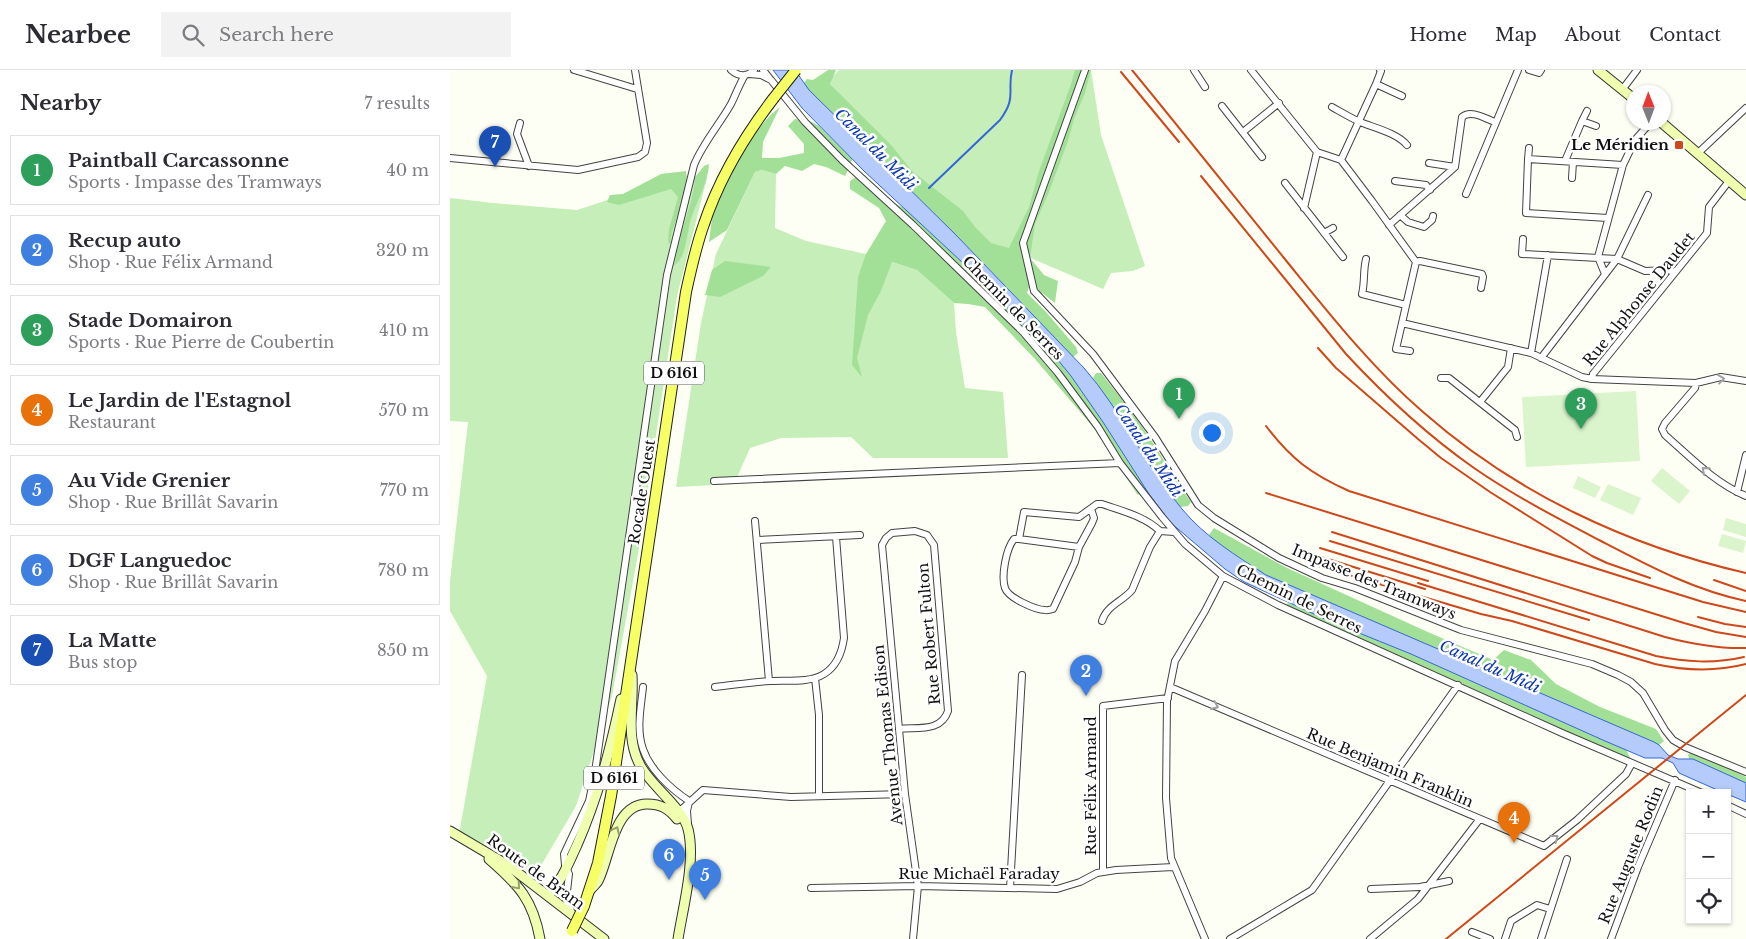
<!DOCTYPE html>
<html lang="en">
<head>
<meta charset="utf-8">
<style>
  body { margin:0; font-family:"Libre Baskerville",serif; background:#f2f2f3; color:#2b2b33 }
  .controls { position:absolute; right:15px; bottom:15px; display:grid; overflow:hidden; border-radius:0px; box-shadow:0 1px 4px #0004 }
  .controls button { width:45px; height:45px; display:grid; place-items:center; padding:0; border:0; border-bottom:1px solid #e1e1e2; background:#fff; color:#2b2b33; font:25px sans-serif }
  .compass { position:absolute; left:1176px; top:15px; width:45px; height:45px; border-radius:50%; background:#fff; box-shadow:0 1px 4px #0004; rotate:359deg }
  .you { position:absolute; left:761px; top:362px; width:18px; height:18px; margin:-12px; border:4px solid #fff; border-radius:50%; background:#1a73e8; box-shadow:0 0 0 8px #1a73e833 }
  .badge { display:grid; place-items:center; width:32px; height:32px; border-radius:50%; background:#d93025; color:#fff; font-size:16px; font-weight:700 }
  .pin { position:absolute; translate:-50% -41px; filter:drop-shadow(0 1px 2px #0008) }
  .pin::after { content:''; position:absolute; top:26px; width:18px; height:15px; background:inherit; clip-path:polygon(0 0,100% 0,50% 100%) }
  .list { margin:0; padding:0; list-style:none }
  h2 { display:flex; justify-content:space-between; align-items:center; height:65px; margin:0; padding:0 20px; font-size:21px }
  h2 small { font-size:16px; font-weight:400; color:#7c7c81 }
  .list li { display:grid; grid-template-columns:32px 1fr auto; gap:15px; align-items:center; box-sizing:border-box; height:70px; margin:0 10px 10px; padding:0 10px; border:1px solid #e1e1e2; border-radius:0px }
  .list b { display:block; font-size:19px; white-space:nowrap }
  .list p { margin:0; font-size:16px; white-space:nowrap; color:#7c7c81 }
  .list em { font-size:16px; font-style:normal; color:#7c7c81 }
  .icon { flex:none; width:28px; height:28px; fill:none; stroke:currentColor; stroke-width:2; stroke-linecap:round; stroke-linejoin:round }
  .map { position:relative; flex:none; width:1296px; height:869px; overflow:hidden }
  header { display:flex; align-items:center; gap:30px; box-sizing:border-box; height:70px; padding:0 25px; background:#fff; border-bottom:1px solid #e1e1e2 }
  header strong { font-size:24px }
  nav { display:flex; gap:28px; margin-inline-start:auto; font-size:18px }
  .search { width:350px; height:45px; background:#f2f2f3; display:flex; align-items:center; gap:12px; box-sizing:border-box; padding:0 18px; border-radius:0px; color:#7c7c81; font-size:19px }
  main { display:flex }
  aside { flex:1; background:#fff }
  .map>svg:first-child { display:block }
  .green { fill:#c5eeb9 }
  .forest { fill:#a2e097 }
  .pitch { fill:#daf4cc }
  .water { fill:#b4cbfb; stroke:#3466d9 }
  .lines { fill:none; stroke-linecap:round; stroke-linejoin:round }
  .stream { stroke:#3466d9; stroke-width:2 }
  .street-casing { stroke:#434343; stroke-width:8 }
  .secondary-casing { stroke:#323232; stroke-width:11 }
  .primary-casing { stroke:#212121; stroke-width:12 }
  .street { stroke:#fff; stroke-width:6 }
  .secondary { stroke:#f0ffaf; stroke-width:9 }
  .primary { stroke:#f6ff64; stroke-width:10 }
  .rail { stroke:#ce481b; stroke-width:2 }
  .primary-bridge-casing { stroke:#212121; stroke-width:12; stroke-linecap:butt }
  .primary-bridge { stroke:#f6ff64; stroke-width:10 }
  .oneway { stroke:#9f9f9f }
  .oneway2 { stroke:#969f6f }
  .poi-dot { fill:#ce481b; stroke:#fff; stroke-width:2 }
  .labels { text-anchor:middle; stroke-width:5; stroke-linejoin:round; paint-order:stroke }
  .shield { fill:#fff; stroke:#585858; stroke-width:1 }
  .shield-label { font-size:14px; font-weight:bold; fill:#101010 }
  .poi-label { font-size:15px; font-weight:bold; fill:#101010; stroke:#fff; text-anchor:end }
  .street-label { font-size:15px; fill:#101010; stroke:#fff }
  .water-label { font-size:16px; font-style:italic; fill:#0d38af; stroke:#fff }
</style>
</head>
<body>
<header>
<strong>Nearbee</strong>
<div class="search"><svg class="icon" aria-label="search" viewBox="0 0 24 24"><circle cx="10" cy="10" r="6"/><path d="M15 15l6 6"/></svg>Search here</div>
<nav><a>Home</a><a>Map</a><a>About</a><a>Contact</a></nav>
</header>
<main>
<aside>
<h2>Nearby<small>7 results</small></h2>
<ul class="list">
<li><span class="badge" style="background:#2e9e5b">1</span><div><b>Paintball Carcassonne</b><p>Sports · Impasse des Tramways</p></div><em>40 m</em></li>
<li><span class="badge" style="background:#3f7fe0">2</span><div><b>Recup auto</b><p>Shop · Rue Félix Armand</p></div><em>320 m</em></li>
<li><span class="badge" style="background:#2e9e5b">3</span><div><b>Stade Domairon</b><p>Sports · Rue Pierre de Coubertin</p></div><em>410 m</em></li>
<li><span class="badge" style="background:#e8710a">4</span><div><b>Le Jardin de l'Estagnol</b><p>Restaurant</p></div><em>570 m</em></li>
<li><span class="badge" style="background:#3f7fe0">5</span><div><b>Au Vide Grenier</b><p>Shop · Rue Brillât Savarin</p></div><em>770 m</em></li>
<li><span class="badge" style="background:#3f7fe0">6</span><div><b>DGF Languedoc</b><p>Shop · Rue Brillât Savarin</p></div><em>780 m</em></li>
<li><span class="badge" style="background:#1a4fb4">7</span><div><b>La Matte</b><p>Bus stop</p></div><em>850 m</em></li>
</ul>
</aside>
<div class="map">
<svg width="1296" height="869" viewBox="0 0 1296 869">
  <rect width="100%" height="100%" fill="#fefff4"/>
  <!-- green -->
  <path class="green" d="M389,0H641L651,65L695,196L683,201L661,203L653,219L576,186L551,187L464,104L380,14L382,7Z
    M312,100L326,104L325,158L356,171L416,184L467,200L504,233L506,262L515,318L553,322L558,388H423L401,367L331,368L300,378L284,414L226,417L251,253L266,184L305,102Z
    M234,105L257,108L227,226L188,484L162,626L126,736L86,804L8,770L37,606L0,541V511L18,352L0,351V128L43,133L127,140Z"/>
  <!-- forest -->
  <path class="forest" d="M378,0H386L380,14L442,76L462,101L513,141L525,157L541,173L559,178L579,137L589,101L621,14L625,0H641L635,23L624,49L618,71L599,122L585,154L580,188L594,205L608,211L605,233L592,223L579,217L577,223L596,242L626,277L628,283L623,287L505,164L359,20L354,13L357,9L363,10Z
    M330,37L313,72L312,88H329L354,83V74L338,56L345,49L362,52L369,56L402,89L401,94L395,106L376,97L364,94L352,101L335,96L326,104L312,100L305,102L277,160L259,172C260,163 261,153 263,145C272,112 303,57 330,37Z
    M259,94C258,113 248,128 242,146C236,161 238,186 224,196C226,185 229,173 232,161C237,143 244,126 245,107L254,96Z
    M236,101L237,119L222,162L220,174L218,172L219,159L228,127L221,119L169,135L157,132L160,125L173,124L211,104Z
    M410,104L434,128L454,138L513,193L603,284L621,306L653,352L699,424L692,426L687,424L643,357L585,289L535,237L518,234L504,233L467,200L442,192L431,221L418,245L407,288L412,307L402,295L408,207L416,184L436,151L429,138L400,119V111Z
    M275,191L321,197L313,206L270,227L255,225L262,200Z
    M646,303H651C670,327 689,351 705,376C717,395 728,414 741,432L738,436L730,437C700,395 672,351 643,308Z
    M764,458L837,498L980,563L1043,590L1054,580L1081,590L1106,614L1150,637L1206,659L1214,671L1209,675L816,505L766,472L759,465Z
    M838,533L961,584L1176,679L1181,690L1095,653L836,535Z
    M1242,681L1296,707V713L1239,689L1238,685Z"/>
  <!-- pitch -->
  <path class="pitch" d="M1186,321L1190,391L1076,397L1072,327Z
    M1212,398L1240,421L1229,434L1201,411Z
    M1128,406L1151,417L1145,428L1123,418Z
    M1158,414L1191,428L1183,445L1150,430Z
    M1276,448L1296,454V467L1273,460Z
    M1272,464L1296,471L1293,483L1268,476Z"/>
  <!-- water -->
  <path class="water" d="M323,0H345L359,20L505,164L634,298C672,341 695,396 732,439C755,467 787,486 816,505L1204,672L1209,675L1218,685L1228,689H1243L1296,713V732L1277,724V723H1274L1229,703L1223,693L1212,688H1195L1155,671L961,584L877,550L794,512L775,499L721,453L699,424L653,352L621,306L603,284L513,193L414,101L352,38Z"/>
  <g class="lines">
    <!-- stream -->
    <path class="stream" d="M479,118L550,50C567,27 557,22 562,0"/>
    <!-- street casing -->
    <g class="street-casing">
      <path id="street" d="M124,0L187,19
        M281,0C289,7 297,7 304,0
        M635,0L573,173L584,221L643,284L705,367L748,435L764,448L829,488L872,508L905,518L1011,560L1142,594L1168,605L1181,612L1193,623L1215,660L1223,670L1235,677L1296,702
        M744,0L755,17
        M801,0L867,82L891,90L922,131L966,192L952,253L1081,283L1132,307L1142,309L1246,313L1271,307L1296,311
        M1079,0L1089,3L1091,0
        M299,4L311,5L321,10L313,0
        M321,10L355,52L392,90L463,155L573,262L608,303L648,357L670,393L712,447L735,474L773,506L828,535L1112,663L1252,723
        M926,14L952,26
        M1172,20L1187,0
        M772,36L812,87
        M882,37C891,42 901,48 910,52C925,58 947,63 957,75
        M1132,51L1137,41
        M70,53L67,64L79,96
        M793,62L829,33
        M1247,84L1296,38
        M0,88L128,100L188,87L195,82L197,73L185,0
        M1078,89L1079,78
        M891,90L926,14L931,1L930,0
        M1115,91L1132,51L1146,56
        M979,93L1005,97
        M1122,108L1123,92
        M945,111L976,115L980,120
        M835,113L893,187
        M1016,124L1068,0
        M854,138L867,82
        M950,145L958,152L974,157L982,150L983,146
        M1158,148L1076,143L1078,89L1173,95
        M939,155L1005,97L1012,47C1021,39 1036,49 1045,52
        M874,163L883,158
        M1073,169L1072,184L1167,189L1195,201L1218,200L1225,202
        M916,189C913,201 915,212 912,224L956,235
        M966,192L970,191L1032,204L1033,207L1031,218
        M1155,204L1148,187L1173,95L1185,70L1201,52
        M952,253L946,279L960,281
        M1081,283L1098,185
        M1091,288L1167,189L1198,125
        M991,308H999L1065,360L1067,367
        M1142,309L1143,304L1257,163L1259,137L1279,111
        M1246,313L1245,318L1215,353L1212,359L1215,365C1240,387 1265,413 1296,426
        M1030,332L1058,297L1061,278
        M264,411L670,393
        M1287,422L1296,385
        M305,451L319,611
        M569,469H564C556,479 551,506 555,518C558,528 586,540 595,540C597,541 601,539 603,539L625,492L629,477L642,453L644,448L641,439
        M307,470L410,465
        M629,477L569,469L574,442L629,447L647,434H652C672,441 694,446 710,461
        M652,551C657,535 672,532 682,520L700,477L710,461L724,462
        M365,608L369,645V726
        M193,617C191,637 186,659 193,679C200,700 221,719 239,731
        M265,617C284,615 302,612 320,611C337,610 360,613 374,604C387,596 392,582 394,568L386,467
        M720,617L1094,776L1127,750L1176,704L1182,693
        M449,659C469,657 491,662 498,641L484,475L477,465L465,461L442,463L436,468L432,475L455,724L468,816L463,869
        M1277,735L1296,744
        M227,739H232L253,720L341,727L455,724
        M238,754L237,741L239,732
        M653,802V636L718,628
        M361,818L468,816L607,819L630,812L647,803L666,800L723,797
        M560,818L572,605
        M921,819L970,817L999,811
        M121,841L116,830L119,804L115,795L114,784L139,731L145,702L217,205L244,95C253,73 269,55 281,34C286,24 289,15 295,5
        M1022,862L1040,869
        M755,869L721,788L716,728L717,631L725,591L755,541L773,506
        M780,869L862,820L1008,615
        M920,869L968,829L1029,750
        M1055,869L1061,851L1087,835L1100,839
        M1091,869L1117,789
        M1161,869L1188,797L1225,710"/>
    </g>
    <!-- secondary casing -->
    <g class="secondary-casing">
      <path id="secondary" d="M1148,0L1184,29
        M1211,52L1296,125
        M182,605C184,635 175,668 190,695C201,716 233,738 238,759C246,790 233,837 228,869
        M0,761L59,796L154,869
        M39,789C69,815 83,830 90,869
        M140,820C143,817 146,814 148,811C160,788 163,734 197,734C211,734 219,739 227,749
        M98,825C112,811 119,792 127,775C148,727 160,681 171,629"/>
    </g>
    <!-- primary casing -->
    <g class="primary-casing">
      <path id="primary" d="M134,836L148,793L161,726L236,222C241,199 246,176 254,154C269,109 294,67 323,29"/>
    </g>
    <!-- street -->
    <use href="#street" class="street"/>
    <!-- secondary -->
    <use href="#secondary" class="secondary"/>
    <!-- primary -->
    <use href="#primary" class="primary"/>
    <!-- rail -->
    <path class="rail" d="M682,0C733,62 783,125 834,188C878,242 921,297 973,342C1065,423 1178,476 1296,503
      M671,2L729,72
      M751,106L896,284C935,326 977,365 1024,398C1063,425 1107,448 1149,470C1197,495 1243,520 1296,531
      M868,278L886,298L968,369L991,388L1040,422L1142,486L1157,493L1200,508
      M816,356C841,389 861,404 899,421L1253,532L1296,542
      M816,423L1234,553L1266,562L1296,567
      M882,462L1215,567C1242,574 1268,579 1296,578
      M880,471L1139,550
      M870,478L978,511
      M868,486L975,519
      M865,495L1031,544L1062,551L1205,594C1236,601 1265,602 1296,594
      M1264,510L1296,521
      M968,513L1206,586C1236,592 1263,594 1294,587
      M1248,547L1275,554L1296,557
      M996,869L1296,625"/>
    <!-- primary-bridge casing -->
    <g class="primary-bridge-casing">
      <path id="primary-bridge" d="M323,29L346,0
        M122,861L134,836"/>
    </g>
    <!-- primary-bridge -->
    <use href="#primary-bridge" class="primary-bridge"/>
  </g>
  <!-- one-way arrows -->
  <defs><path id="oneway-chevron" d="M-2-3.5L2.5 0L-2 3.5" fill="none" stroke-width="1.6" stroke-linecap="round" stroke-linejoin="round" transform="scale(1.25)"/></defs>
  <g class="oneway">
    <use href="#oneway-chevron" transform="translate(1271 309) rotate(-7)"/>
    <use href="#oneway-chevron" transform="translate(1255 400) rotate(-141)"/>
    <use href="#oneway-chevron" transform="translate(765 636) rotate(23)"/>
    <use href="#oneway-chevron" transform="translate(1105 768) rotate(-38)"/>
  </g>
  <g class="oneway2">
    <use href="#oneway-chevron" transform="translate(166 760) rotate(-64)"/>
    <use href="#oneway-chevron" transform="translate(67 816) rotate(49)"/>
  </g>
  <!-- markers -->
  <rect class="poi-dot" x="1224" y="70" width="10" height="10" rx="2.5"/>
  <g class="labels">
    <!-- shield labels -->
    <g class="shield">
      <rect x="194" y="291.5" width="60" height="23" rx="4"/>
      <rect x="134" y="696.5" width="60" height="23" rx="4"/>
    </g>
    <g class="shield-label">
      <text x="224" y="308">D 6161</text>
      <text x="164" y="713">D 6161</text>
    </g>
    <!-- poi labels -->
    <g class="poi-label">
      <text x="1219" y="80">Le Méridien</text>
    </g>
    <!-- street labels -->
    <g class="street-label">
      <text transform="translate(1189 229) rotate(-51)" y="5">Rue Alphonse Daudet</text>
      <text transform="translate(563 238) rotate(46)" y="5">Chemin de Serres</text>
      <text transform="translate(192 422) rotate(-81)" y="5">Rocade Ouest</text>
      <text transform="translate(924 512) rotate(22)" y="5">Impasse des Tramways</text>
      <text transform="translate(849 529) rotate(26)" y="5">Chemin de Serres</text>
      <text transform="translate(479 564) rotate(-95)" y="5">Rue Robert Fulton</text>
      <text transform="translate(438 665) rotate(-96)" y="5">Avenue Thomas Edison</text>
      <text transform="translate(940 698) rotate(23)" y="5">Rue Benjamin Franklin</text>
      <text transform="translate(641 716) rotate(-90)" y="5">Rue Félix Armand</text>
      <text transform="translate(1181 785) rotate(-68)" y="5">Rue Auguste Rodin</text>
      <text transform="translate(86 802) rotate(36)" y="5">Route de Bram</text>
      <text x="529" y="809">Rue Michaël Faraday</text>
    </g>
    <!-- water labels -->
    <g class="water-label">
      <text transform="translate(426 79) rotate(45)" y="6">Canal du Midi</text>
      <text transform="translate(699 380) rotate(56)" y="6">Canal du Midi</text>
      <text transform="translate(1040 596) rotate(24)" y="6">Canal du Midi</text>
    </g>
  </g>
</svg>
<div class="controls">
<button>+</button>
<button>−</button>
<button><svg class="icon" aria-label="locate" viewBox="0 0 24 24"><circle cx="12" cy="12" r="6"/><path d="M12 2v4M12 18v4M2 12h4M18 12h4"/></svg></button>
</div>
<svg class="compass" viewBox="-18 -18 36 36"><path d="M0-13l5 13h-10z" fill="#e53935"/><path d="M0 13l5-13h-10z" fill="#7c7c81"/></svg>
<div class="you"></div>
<div class="pin badge" style="left:729px;top:349px;background:#2e9e5b">1</div>
<div class="pin badge" style="left:636px;top:626px;background:#3f7fe0">2</div>
<div class="pin badge" style="left:1131px;top:359px;background:#2e9e5b">3</div>
<div class="pin badge" style="left:1064px;top:773px;background:#e8710a">4</div>
<div class="pin badge" style="left:255px;top:830px;background:#3f7fe0">5</div>
<div class="pin badge" style="left:219px;top:810px;background:#3f7fe0">6</div>
<div class="pin badge" style="left:45px;top:97px;background:#1a4fb4">7</div>
</div>
</main>
</body>
</html>
